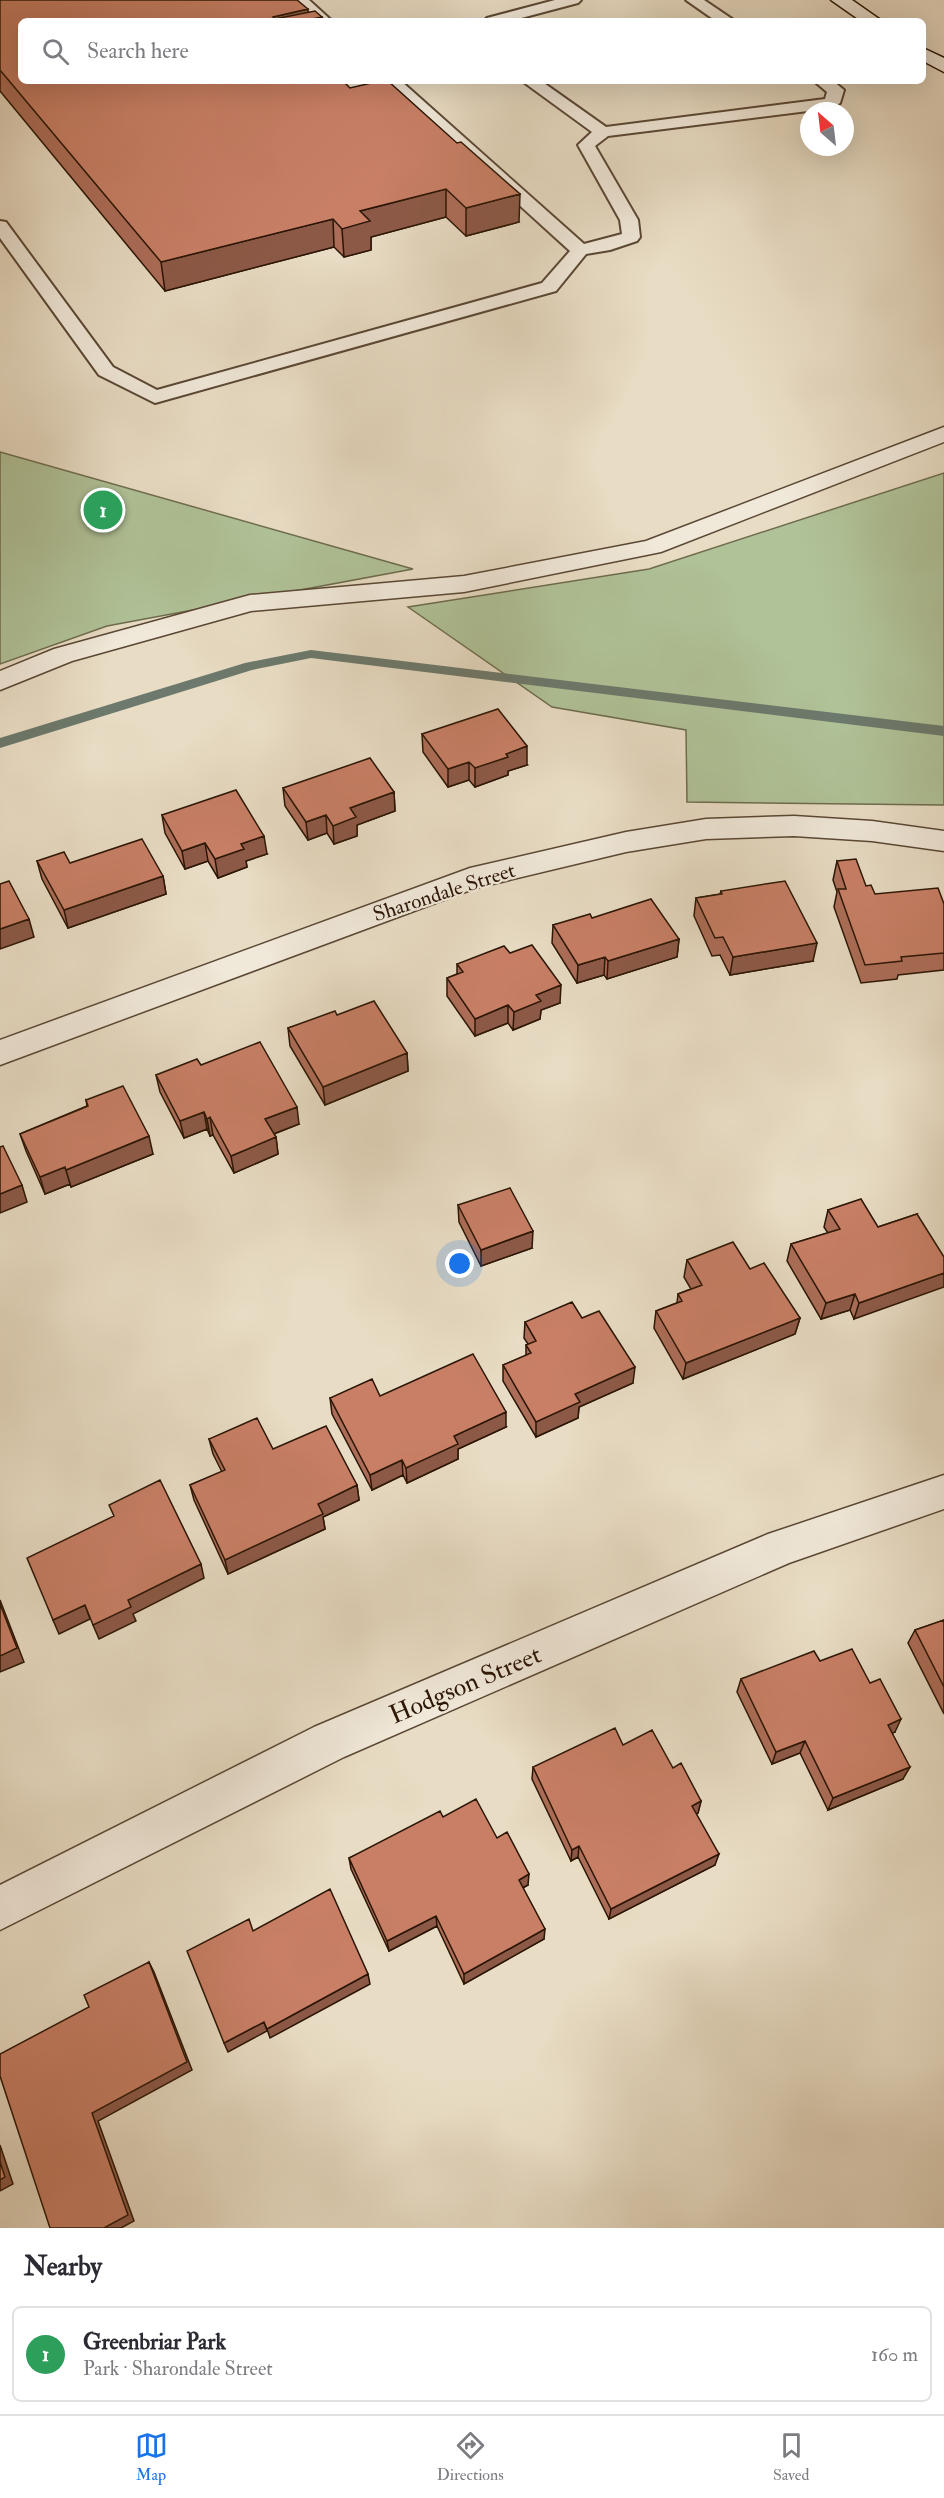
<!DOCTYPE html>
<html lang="en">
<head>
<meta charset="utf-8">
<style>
  body { margin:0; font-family:"IM FELL Double Pica",serif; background:#f7f7f7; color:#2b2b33 }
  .compass { position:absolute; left:800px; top:102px; width:54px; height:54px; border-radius:50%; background:#fff; box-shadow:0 6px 24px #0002; rotate:332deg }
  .you { position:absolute; left:460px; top:1264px; width:21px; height:21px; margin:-15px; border:4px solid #fff; border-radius:50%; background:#1a73e8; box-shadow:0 0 0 9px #1a73e833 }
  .badge { display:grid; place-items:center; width:39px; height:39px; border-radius:50%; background:#1a73e8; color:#fff; font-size:20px; font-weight:700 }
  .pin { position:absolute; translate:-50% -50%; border:3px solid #fff; box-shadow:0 2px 6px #0006 }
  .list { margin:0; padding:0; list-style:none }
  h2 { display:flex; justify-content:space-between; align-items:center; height:78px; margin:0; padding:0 24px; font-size:26px }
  h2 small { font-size:20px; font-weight:400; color:#7c7c81 }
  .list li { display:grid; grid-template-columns:39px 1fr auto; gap:18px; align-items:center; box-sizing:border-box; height:96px; margin:0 12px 12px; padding:0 12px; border:2px solid #e1e1e2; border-radius:9px }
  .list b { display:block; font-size:22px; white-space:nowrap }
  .list p { margin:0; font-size:20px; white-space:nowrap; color:#7c7c81 }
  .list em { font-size:20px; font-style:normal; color:#7c7c81 }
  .icon { flex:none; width:33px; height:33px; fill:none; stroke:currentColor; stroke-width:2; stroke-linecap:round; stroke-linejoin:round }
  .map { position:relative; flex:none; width:944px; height:2228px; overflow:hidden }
  .search { position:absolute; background:#fff; box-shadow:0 6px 24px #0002; left:18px; right:18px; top:18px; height:66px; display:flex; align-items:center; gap:15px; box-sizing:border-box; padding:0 21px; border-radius:9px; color:#7c7c81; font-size:22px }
  .sheet { height:186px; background:#fff }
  nav { display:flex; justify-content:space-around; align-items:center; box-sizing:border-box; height:84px; border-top:2px solid #e1e1e2; background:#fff; font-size:16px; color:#7c7c81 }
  nav a { display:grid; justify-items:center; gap:3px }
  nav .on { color:#1a73e8 }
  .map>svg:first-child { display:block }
  .green { fill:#b0c298; stroke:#6e6c4e; stroke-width:1.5 }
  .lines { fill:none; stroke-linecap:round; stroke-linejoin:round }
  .stream { fill:#6c796c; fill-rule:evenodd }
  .service-casing { stroke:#5a4734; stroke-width:4 }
  .minor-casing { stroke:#5a4734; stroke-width:3 }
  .secondary-casing { stroke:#2b1504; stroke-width:3 }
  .service { fill:#f0e8d9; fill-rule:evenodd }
  .minor { fill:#f0e8d9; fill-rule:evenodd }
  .secondary { fill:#f0e8d9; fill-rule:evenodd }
  .wall { fill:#ac6d58; stroke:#2b1504; stroke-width:1.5 }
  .shaded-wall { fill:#8c5947; stroke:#2b1504; stroke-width:1.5 }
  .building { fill:#c87f66; stroke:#2b1504; stroke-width:1.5 }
  .labels { text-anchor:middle; stroke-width:4.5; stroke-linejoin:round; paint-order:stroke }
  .street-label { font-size:21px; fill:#2b1504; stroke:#f0e8d9 }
  .near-street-label { font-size:26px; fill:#2b1504; stroke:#f0e8d9 }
</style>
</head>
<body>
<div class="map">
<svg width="944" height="2228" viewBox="0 0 944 2228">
  <rect width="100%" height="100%" fill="#e8dcc4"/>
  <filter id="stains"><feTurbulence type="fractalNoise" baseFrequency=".00333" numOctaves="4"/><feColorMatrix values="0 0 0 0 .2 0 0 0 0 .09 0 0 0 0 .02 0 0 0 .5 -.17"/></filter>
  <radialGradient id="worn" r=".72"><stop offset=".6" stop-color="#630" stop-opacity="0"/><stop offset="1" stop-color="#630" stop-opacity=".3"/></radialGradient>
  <!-- green -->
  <path class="green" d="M0,452L413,569L107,626L0,664Z
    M944,473V805L687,802L686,730L552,707L408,607L649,569Z"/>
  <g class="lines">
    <!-- stream -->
    <path class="stream" d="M311,650L944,726V736L311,658L252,670L0,748V738L245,663Z"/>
    <!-- service casing -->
    <g class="service-casing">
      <path id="service" d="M292,0H309L332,21H315Z
        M555,0H581L578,3L510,21H484L487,18Z
        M686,0H704L735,21H716Z
        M383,81H401L584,244L622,234L620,220L578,145L592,132L522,81H541L606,127L825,99L827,92L814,81H833L844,90L840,103L832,108L608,136L595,146L638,220L640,237L637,241L610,250L586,254L556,291L155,403L99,375L0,238V221L6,222L113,367L157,390L542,283L570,251Z"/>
    </g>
    <!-- minor casing -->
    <g class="minor-casing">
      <path id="minor" d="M944,427V442L661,552L464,592L251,611L72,661L0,690V671L54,649L250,595L464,576L646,541Z
        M794,816L872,821L944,831V851L872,841L794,836L706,839L626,852L476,888L0,1065V1040L470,868L626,832L706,819Z
        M944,1475V1509L789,1563L344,1757L0,1930V1885L314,1727L768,1534Z"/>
    </g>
    <!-- secondary casing -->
    <g class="secondary-casing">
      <path id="secondary" d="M831,0H852L882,21H861Z
        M923,48L944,58V72L923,61Z"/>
    </g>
    <!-- service -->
    <use href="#service" class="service"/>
    <!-- minor -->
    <use href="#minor" class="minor"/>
    <!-- secondary -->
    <use href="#secondary" class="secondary"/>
  </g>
  <!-- wall -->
  <path class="wall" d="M0,0L308,12L322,17L21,21L350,88L519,222L466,236L446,217L371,237V250L344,257L334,247L165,291L0,91Z
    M422,734L527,765L508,771V775L475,787L469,780L448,787L423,752Z
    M283,788L394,792L395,811L357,825V836L334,844L327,833L308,840L285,806Z
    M162,815L267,854L246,861L247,867L218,878L208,861L185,869L165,833Z
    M37,861L70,863L163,876L166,894L68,928L42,879Z
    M837,861L875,894L944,904V970L898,975L897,979L861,983L834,907L837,892L833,880Z
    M721,891L813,961L730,975L720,955L712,956L694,916L696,898L720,894Z
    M592,918L679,939L677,957L607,979L604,975L577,983L552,943L553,925Z
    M510,953L560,1003L541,1010L540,1019L513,1030L508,1023L475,1036L447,996V978L457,974V964Z
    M337,1015L407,1053L408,1071L325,1105L290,1046L288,1028Z
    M201,1065L299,1124L274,1134L276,1137L278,1154L234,1173L213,1135L210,1136L207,1129L184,1138L160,1092L156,1075Z
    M86,1100L153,1154L71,1187L70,1184L45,1194L26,1151L20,1134L87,1106Z
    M458,1205L532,1248L481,1266L459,1222Z
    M828,1210L878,1227L917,1214L854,1319L850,1310L821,1319L787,1261L791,1244L828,1233L824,1227Z
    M687,1260L750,1269L800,1318L795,1334L683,1379L654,1328L656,1311L677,1303L678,1294L691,1289L684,1277Z
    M582,1318L633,1383L579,1407L578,1418L536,1437L503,1381V1365L526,1356V1345L528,1344L524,1338L525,1322Z
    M380,1396L506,1427L458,1449V1459L407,1483L403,1475L372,1490L332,1414L330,1398Z
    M209,1439L273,1449L357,1485L359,1500L323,1517L325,1529L228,1574L194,1500L190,1485L222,1472L213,1454Z
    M944,1620V1714L908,1643L915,1630Z
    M820,1661L870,1683L895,1732L892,1733L903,1779L828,1810L800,1753L772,1764L737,1692L741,1679Z
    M623,1745L673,1768L701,1801L698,1813H696L715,1865L609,1919L578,1857L571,1861L532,1779L533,1767Z
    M443,1817L497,1838L528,1885L523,1888L544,1939L464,1984L437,1926L389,1951L351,1869L349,1858Z"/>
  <!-- shaded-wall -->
  <path class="shaded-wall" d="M308,9V20L322,17V21H273V17Z
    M446,189V217L371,237V250L344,257L342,229L360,211Z
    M520,194L519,222L466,236V208Z
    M333,219L334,247L165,291L161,262Z
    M527,746V765L508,771V775L475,787V768L506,754Z
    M469,762V780L448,787V769Z
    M394,792L395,811L357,825V836L334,844L333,826L350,808Z
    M326,815L327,833L308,840L306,822Z
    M264,836L267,854L246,861L247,867L218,878L215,859L241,844Z
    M205,843L208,861L185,869L182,851Z
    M163,876L166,894L68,928L64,910Z
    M29,919L34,937L0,949V929Z
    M679,939L677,957L607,979L608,961Z
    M817,943L813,961L730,975L733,957Z
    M605,957L604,975L577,983L578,965Z
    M561,985L560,1003L541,1010L540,1019L513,1030L514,1012L536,995Z
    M508,1005V1023L475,1036V1019Z
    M407,1053L408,1071L325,1105L323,1087Z
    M297,1107L299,1124L268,1136L265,1119Z
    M204,1112L207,1129L184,1138L180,1121Z
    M210,1117L213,1135L210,1136L207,1119Z
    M149,1136L153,1154L71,1187L66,1170Z
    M276,1137L278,1154L234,1173L231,1156Z
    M65,1167L70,1184L45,1194L40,1177Z
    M22,1185L27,1202L0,1213V1194Z
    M533,1231L532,1248L481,1266V1250Z
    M944,1273V1287L854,1319L859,1303Z
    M855,1294L850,1310L821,1319L826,1303Z
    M800,1318L795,1334L683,1379L686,1363Z
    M635,1367L633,1383L579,1407L578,1418L536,1437V1422L575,1394Z
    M506,1412V1427L458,1449V1459L407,1483L406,1468L454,1436Z
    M402,1460L403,1475L372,1490L370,1475Z
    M357,1485L359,1500L323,1517L325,1529L228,1574L225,1560L318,1504Z
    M201,1564L204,1578L133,1614L136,1621L99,1639L93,1625L128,1600Z
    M0,1600L24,1662L0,1672Z
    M85,1605L90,1619L59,1634L53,1620Z
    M901,1719L895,1732L882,1738L888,1725Z
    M805,1741L800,1753L772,1764L776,1752Z
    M910,1767L903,1779L828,1810L833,1798Z
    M701,1801L698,1813L689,1818L692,1806Z
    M579,1846L578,1857L571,1861L572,1850Z
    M719,1854L715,1865L609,1919L611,1909Z
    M529,1874L528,1885L518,1890L519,1880Z
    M436,1916L437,1926L389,1951L387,1941Z
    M545,1929L544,1939L464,1984V1974Z
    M149,1962L154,1972L192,2070L98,2121L134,2221L121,2228H104L92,2113Z
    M368,1974L370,1984L270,2038L267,2029Z
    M264,2022L267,2031L228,2052L224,2043Z
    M0,2145L13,2184L0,2191Z"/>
  <!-- building -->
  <path class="building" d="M0,0H297L308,9L273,17L275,19L315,11L322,17L302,21H21V81H343L350,88L380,81H388L457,143L461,142L520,194L466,208L446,189L360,211L370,221L342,229L333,219L161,262L0,70Z
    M498,709L527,746L506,754L508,757L475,768L469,762L448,769L422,734Z
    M370,758L394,792L350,808L356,817L333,826L326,815L306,822L283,788Z
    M236,790L264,836L241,844L244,849L215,859L205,843L182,851L162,815Z
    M142,839L163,876L64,910L37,861L64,852L70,863Z
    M856,859L866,886L871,885L875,894L938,888L944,904V953L901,957L902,961L865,965L838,889H846L837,861Z
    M9,881L29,919L0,929V884Z
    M785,881L817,943L733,957L723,937L715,938L696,898L722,894L721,891Z
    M651,899L679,939L608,961L605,957L578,965L553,925L590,914L592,918Z
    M532,945L561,985L536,995L541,1001L514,1012L508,1005L475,1019L447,978L463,972L457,964L504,946L510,953Z
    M374,1001L407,1053L323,1087L288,1028L335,1011L337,1015Z
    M260,1042L297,1107L265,1119L276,1137L231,1156L210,1117L207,1119L204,1112L180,1121L156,1075L197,1059L201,1065Z
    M123,1086L149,1136L66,1170L65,1167L40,1177L20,1134L88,1106L86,1100Z
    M3,1146L22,1185L0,1194V1147Z
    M510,1188L533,1231L481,1250L458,1205Z
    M861,1199L878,1227L917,1214L944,1257V1273L859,1303L855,1294L826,1303L791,1244L840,1229L828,1210Z
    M733,1242L750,1269L764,1263L800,1318L686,1363L656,1311L682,1301L678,1294L702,1285L687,1260Z
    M572,1302L582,1318L599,1311L635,1367L575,1394L580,1402L536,1422L503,1365L531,1353L526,1345L536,1341L525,1322Z
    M473,1354L506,1412L454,1436L458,1444L406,1468L402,1460L370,1475L330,1398L372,1379L380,1396Z
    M257,1418L273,1449L326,1426L357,1485L318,1504L323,1514L225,1560L190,1485L225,1470L209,1439Z
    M160,1480L201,1564L128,1600L131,1607L93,1625L85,1605L53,1620L27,1558L114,1516L109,1505Z
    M0,1604L17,1648L0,1656Z
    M944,1620V1687L915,1630Z
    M852,1649L870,1683L880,1679L901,1719L888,1725L910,1767L833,1798L805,1741L776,1752L741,1679L814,1651L820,1661Z
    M615,1728L623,1745L652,1730L673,1768L681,1763L701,1801L692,1806L719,1854L611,1909L579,1846L572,1850L533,1767Z
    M476,1799L497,1838L507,1832L529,1874L519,1880L545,1929L464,1974L436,1916L387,1941L349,1858L440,1811L443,1817Z
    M330,1889L368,1974L267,2029L264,2022L224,2043L187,1951L249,1919L253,1931Z
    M149,1962L187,2062L92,2113L128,2215L104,2228H50L0,2076V2054L89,2007L84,1995Z
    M0,2162L5,2177L0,2180Z"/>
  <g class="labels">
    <!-- street labels -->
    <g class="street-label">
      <text transform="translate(444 892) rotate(-18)" y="7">Sharondale Street</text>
    </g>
    <!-- near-street labels -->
    <g class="near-street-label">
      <text transform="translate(465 1684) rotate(-23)" y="9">Hodgson Street</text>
    </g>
  </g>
  <rect width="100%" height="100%" filter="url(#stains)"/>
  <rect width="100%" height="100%" fill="url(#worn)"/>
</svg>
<svg class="compass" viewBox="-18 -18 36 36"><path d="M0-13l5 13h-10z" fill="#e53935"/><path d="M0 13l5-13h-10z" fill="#7c7c81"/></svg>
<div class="you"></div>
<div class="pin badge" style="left:103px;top:510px;background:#2e9e5b">1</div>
<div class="search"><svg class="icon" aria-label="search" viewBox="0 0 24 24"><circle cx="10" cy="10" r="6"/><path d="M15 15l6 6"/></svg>Search here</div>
</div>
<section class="sheet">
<h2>Nearby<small></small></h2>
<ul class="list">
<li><span class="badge" style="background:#2e9e5b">1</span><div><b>Greenbriar Park</b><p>Park · Sharondale Street</p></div><em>160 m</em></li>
</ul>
</section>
<nav>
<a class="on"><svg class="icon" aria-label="map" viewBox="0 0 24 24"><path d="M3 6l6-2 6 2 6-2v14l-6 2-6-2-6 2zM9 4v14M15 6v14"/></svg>Map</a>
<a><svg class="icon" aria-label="directions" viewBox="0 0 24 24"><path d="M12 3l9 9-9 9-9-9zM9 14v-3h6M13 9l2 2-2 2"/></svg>Directions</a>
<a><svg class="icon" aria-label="saved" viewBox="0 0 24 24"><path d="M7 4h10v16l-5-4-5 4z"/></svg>Saved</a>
</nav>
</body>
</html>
